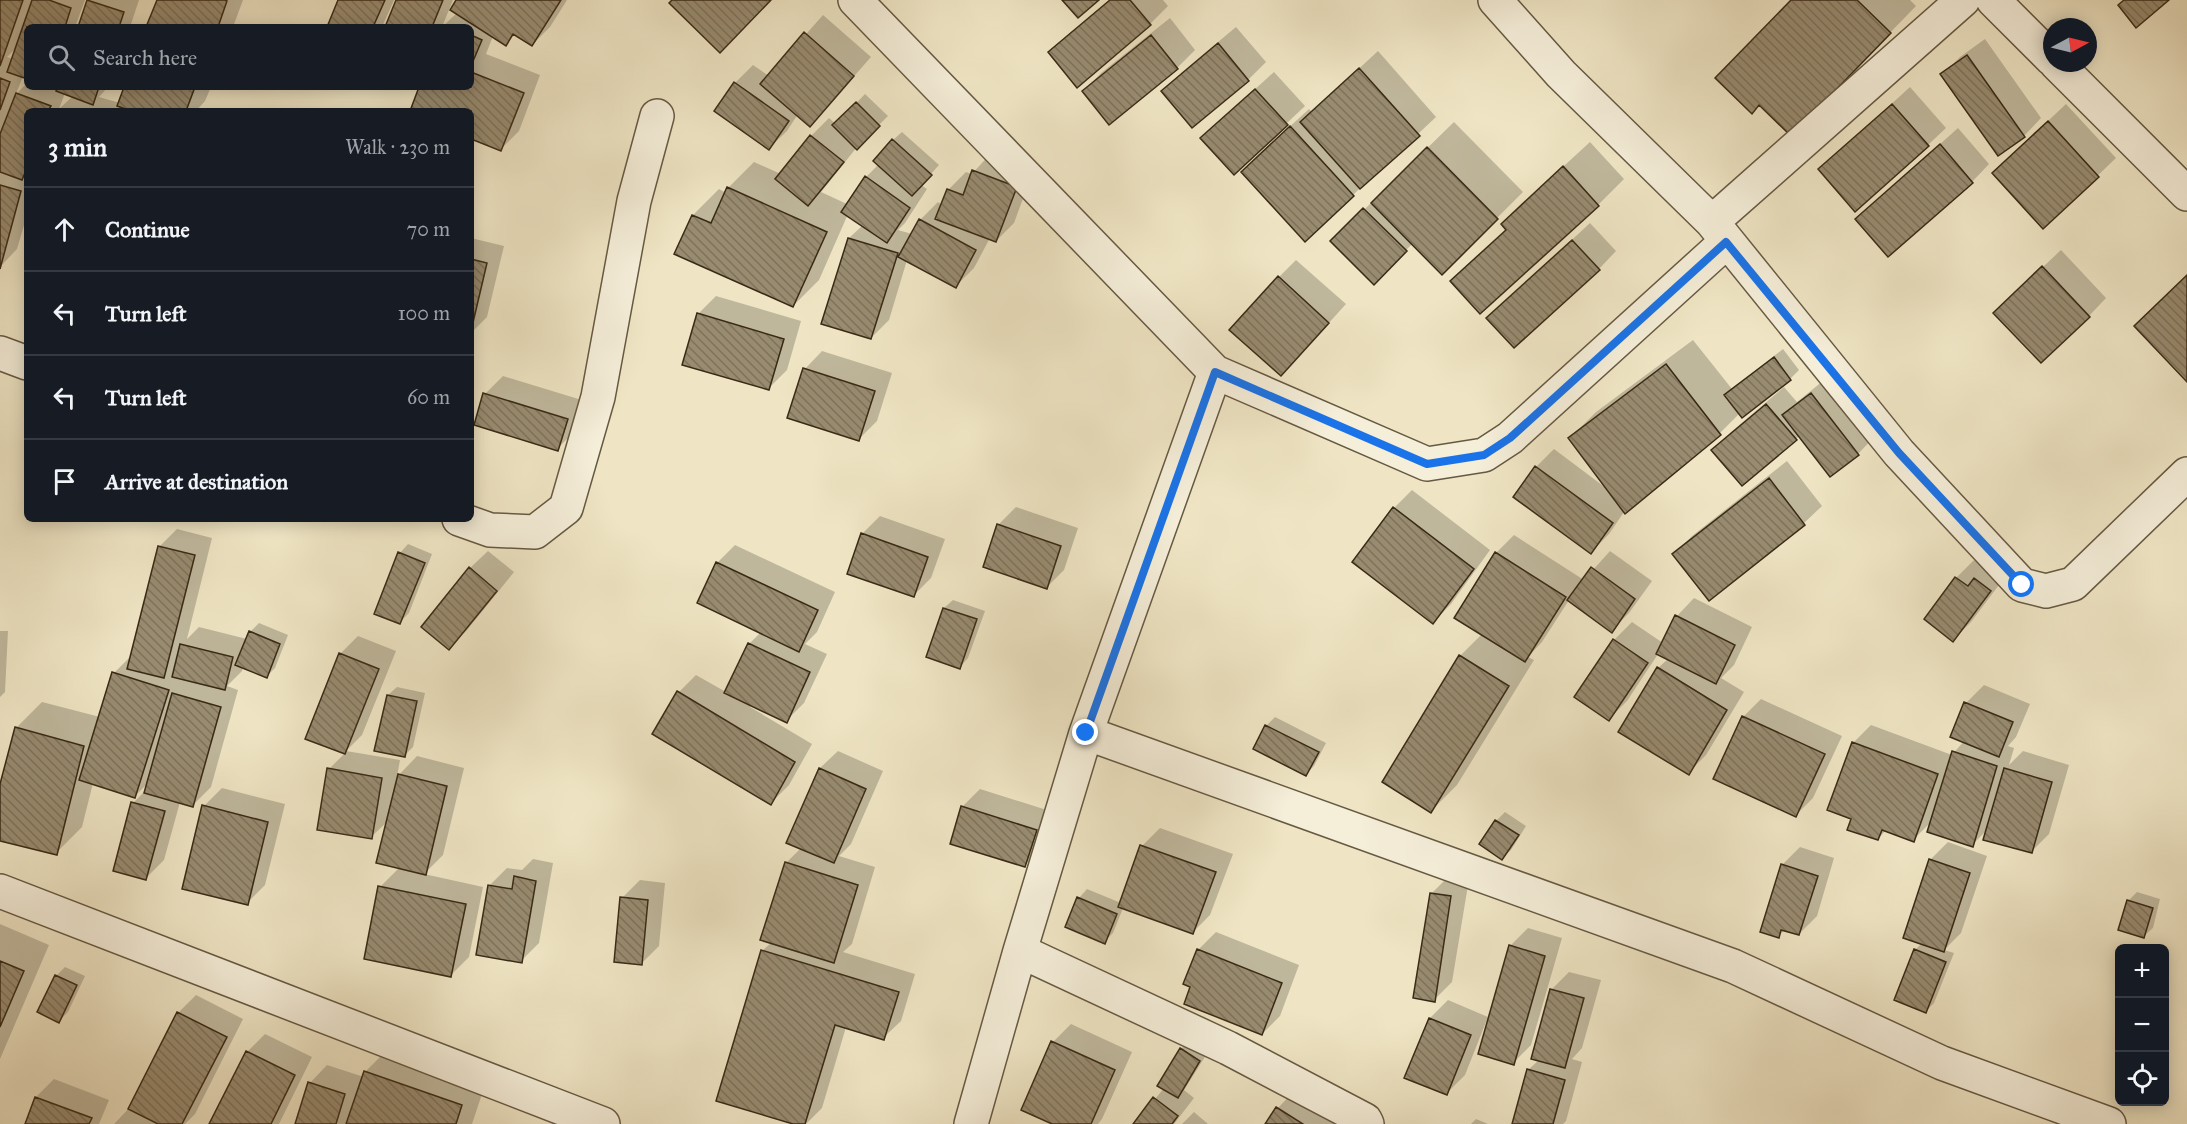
<!DOCTYPE html>
<html lang="en">
<head>
<meta charset="utf-8">
<style>
  body { margin:0; font-family:"IM FELL Great Primer",serif; background:#20242c; color:#f1f3f6 }
  .controls { position:absolute; right:18px; bottom:18px; display:grid; overflow:hidden; border-radius:9px; box-shadow:0 3px 15px #0003 }
  .controls button { width:54px; height:54px; display:grid; place-items:center; padding:0; border:0; border-bottom:2px solid #363941; background:#171b24; color:#f1f3f6; font:30px sans-serif }
  .compass { position:absolute; left:2043px; top:18px; width:54px; height:54px; border-radius:50%; background:#171b24; box-shadow:0 3px 15px #0003; rotate:83deg }
  .stop { position:absolute; width:18px; height:18px; margin:-14px; border:4px solid #1a73e8; border-radius:50%; background:#fff }
  .stop.end { background:#1a73e8; border-color:#fff; box-shadow:0 2px 6px #0008 }
  .list { margin:0; padding:0; list-style:none }
  h2 { display:flex; justify-content:space-between; align-items:center; height:78px; margin:0; padding:0 24px; font-size:26px }
  h2 small { font-size:20px; font-weight:400; color:#9ea1a6 }
  .list li { display:grid; grid-template-columns:39px 1fr auto; gap:18px; align-items:center; box-sizing:border-box; height:84px; padding:0 24px; border-top:2px solid #363941 }
  .list b { display:block; font-size:22px; white-space:nowrap }
  .list em { font-size:20px; font-style:normal; color:#9ea1a6 }
  .icon { flex:none; width:33px; height:33px; fill:none; stroke:currentColor; stroke-width:2; stroke-linecap:round; stroke-linejoin:round }
  .map { position:relative; flex:none; width:2187px; height:1124px; overflow:hidden }
  .search { position:absolute; background:#171b24; box-shadow:0 3px 15px #0003; left:24px; top:24px; width:450px; height:66px; display:flex; align-items:center; gap:15px; box-sizing:border-box; padding:0 21px; border-radius:9px; color:#9ea1a6; font-size:22px }
  .panel { position:absolute; background:#171b24; box-shadow:0 3px 15px #0003; left:24px; top:108px; width:450px; height:414px; border-radius:9px }
  .map>svg:first-child { display:block }
  .shadow { fill:#0003; fill-rule:evenodd }
  .building { fill:url(#building-back-hatch); stroke:#392a16; stroke-width:1.5 }
  .lines { fill:none; stroke-linecap:round; stroke-linejoin:round }
  .minor-casing { stroke:#665942; stroke-width:36 }
  .minor { stroke:#f5eed9; stroke-width:33 }
  .route { stroke:#1a73e8; stroke-width:8 }
</style>
</head>
<body>
<div class="map">
<svg width="2187" height="1124" viewBox="0 0 2187 1124">
  <defs>
    <pattern id="building-back-hatch" width="6" height="6" patternUnits="userSpaceOnUse" patternTransform="scale(1.5)"><rect width="6" height="6" fill="#988b70"/><path d="M-1 5l2 2M0 0l6 6M5-1l2 2" fill="none" stroke="#7d725b"/></pattern>
  </defs>
  <rect width="100%" height="100%" fill="#efe5c4"/>
  <filter id="stains"><feTurbulence type="fractalNoise" baseFrequency=".00333" numOctaves="4"/><feColorMatrix values="0 0 0 0 .2 0 0 0 0 .09 0 0 0 0 .02 0 0 0 .5 -.17"/></filter>
  <radialGradient id="worn" r=".72"><stop offset=".6" stop-color="#630" stop-opacity="0"/><stop offset="1" stop-color="#630" stop-opacity=".3"/></radialGradient>
  <!-- shadow -->
  <path class="shadow" d="M0,0H85L75,27H27V78L23,76L16,94L27,83V87H108L99,97L120,103L126,87H211L205,101L196,111H27V215L17,249L0,267ZM18,46L13,59L7,57ZM65,93L73,96L59,109Z
    M89,0H139L130,27H79Z
    M158,0H243L233,27H148Z
    M340,0H394L382,27H329Z
    M397,0H453L442,27H386Z
    M458,0H567L550,27L532,45L515,34L506,44L493,36L486,54L540,75L519,131L501,149L471,137V111H411L420,87H471V27H442L457,13Z
    M1109,0H1163L1168,6L1150,24L1050,52Z
    M1793,0H1910L1916,6L1817,108L1759,104Z
    M823,15L871,57L827,107L798,114L787,131L769,148L716,111L735,83L753,65L769,76Z
    M1170,18L1195,50L1177,68L1084,91L1101,73Z
    M1236,27L1266,62L1248,80L1163,91L1181,73Z
    M1985,39L2041,118L2024,136L1942,75L1960,57Z
    M1378,51L1436,117L1305,240L1260,154L1309,109L1312,112Z
    M1274,72L1305,106L1234,173L1220,121Z
    M1910,87L1946,128L1928,145L1820,169Z
    M865,94L888,116L857,147L821,192L847,204L866,177L879,164L893,140L902,132L939,165L921,185L927,189L905,223L898,230L912,234L920,220L938,202L942,205L948,190L966,172L972,174L991,153L1034,169L1014,223L996,241L990,238L974,268L956,286L907,260L889,320L871,338L823,323L849,238L863,225L848,214L819,280L793,306L676,253L693,215L719,189L726,193L728,188L754,162L781,174L811,136L829,118L836,124Z
    M2066,104L2116,158L2044,227L2012,155Z
    M1454,122L1523,192L1442,273L1413,243L1374,283L1332,241Z
    M1958,128L1989,164L1972,182L1857,219Z
    M1590,142L1624,179L1598,205L1452,281L1507,228L1529,198Z
    M1590,223L1616,251L1599,269L1488,318Z
    M471,238L504,246L487,317L471,333Z
    M2061,250L2106,298L2089,316L2013,295Z
    M1296,260L1346,304L1299,356L1279,277Z
    M716,296L801,321L787,370L769,388L698,314Z
    M1693,340L1732,389L1783,349L1799,370L1790,379L1740,413L1720,433L1624,512L1609,534L1591,552L1536,467L1554,449L1606,488L1570,438L1596,412Z
    M822,351L892,373L877,421L859,439L805,369Z
    M503,376L585,401L575,431L557,449L485,394Z
    M1829,376L1875,436L1858,454L1800,435L1796,439L1713,450L1731,432L1784,387L1797,402Z
    M1787,461L1822,506L1804,523L1709,599L1674,554L1692,536Z
    M1412,490L1490,550L1451,604L1433,622L1394,508Z
    M1016,507L1078,528L1064,570L1046,588L998,525Z
    M880,516L945,539L931,578L913,596L862,534Z
    M177,529L212,538L187,639L199,627L247,639L250,632L259,623L288,635L275,668L267,676L243,667L242,671L227,686L238,690L211,787L193,805L180,802L164,860L146,878L133,803L147,789L148,783L134,797L93,783L82,827L56,853L0,839V791L16,728L42,702L100,717L114,673L132,655L159,547Z
    M1514,535L1584,580L1610,551L1652,581L1629,613L1611,631L1569,600L1542,642L1528,657L1534,660L1457,785L1431,811L1460,656L1482,634L1456,617L1496,553Z
    M408,544L432,554L409,613L400,622V553Z
    M735,545L835,592L817,632L805,644L827,654L804,703L786,721L751,705L750,707L812,744L789,785L771,803L679,692L696,675L726,692L750,643L761,632L717,563Z
    M488,551L514,572L467,630L449,648L470,568Z
    M1974,560L1985,569L2008,573L1971,622L1953,640L1926,619L1956,578Z
    M1694,598L1752,627L1734,665L1721,678L1744,692L1706,755L1688,773L1658,668L1668,659L1658,654L1627,701L1609,719L1614,640L1632,622L1663,643L1677,616Z
    M953,600L985,611L968,658L960,667L944,608Z
    M0,631H8L5,692L0,697Z
    M358,636L396,651L362,735L346,751L400,760L397,777L417,756L464,768L443,855L424,874L483,887L469,957L451,975L380,887L400,867L388,821L371,837L329,769L345,753L340,654Z
    M1984,685L2030,704L2016,737L2008,746L2014,748L2009,765L2023,751L2069,765L2049,834L2031,852L1988,829L1972,845L1932,821L1913,840L1886,830L1878,839L1852,818L1853,743L1871,725L1952,755L1964,741L1952,736L1966,703Z
    M397,687L425,693L413,747L404,756L388,695Z
    M1761,699L1842,736L1813,798L1795,816L1743,717Z
    M1275,717L1326,743L1314,766L1305,775L1255,748L1267,725Z
    M838,751L883,771L851,844L839,856L875,867L852,944L843,952L915,974L901,1021L883,1038L846,1027L822,1108L806,1124H798L762,951L772,942L786,863L801,848L788,842L820,768Z
    M222,788L285,804L265,885L247,903L204,806Z
    M980,789L1053,812L1043,847L1025,865L962,807Z
    M1505,812L1526,826L1511,850L1502,858L1481,844L1496,821Z
    M1160,828L1233,854L1210,915L1192,933L1123,908L1113,933L1104,942L1079,898L1087,889L1121,903L1142,846Z
    M1948,842L1987,856L1961,933L1944,950L1954,953L1934,1003L1925,1012L1915,950L1922,943L1930,860Z
    M1800,847L1834,858L1817,916L1799,934L1785,930L1778,936L1782,865Z
    M533,859L553,863L539,943L521,961L489,886L507,868L522,870Z
    M1450,875L1469,879L1452,982L1434,1000L1432,893Z
    M640,880L665,883L659,946L641,964L622,898Z
    M2137,892L2160,899L2153,928L2144,936L2128,901Z
    M0,924L49,945L0,1059Z
    M1528,928L1562,938L1531,1045L1513,1063L1510,946Z
    M1216,932L1299,965L1280,1016L1262,1034L1192,986L1198,950Z
    M65,967L85,976L68,1012L59,1021L56,976Z
    M1569,972L1601,980L1582,1048L1572,1059L1582,1062L1566,1121L1563,1124H1514L1528,1070L1539,1060L1551,990Z
    M196,995L243,1019L195,1114L185,1124H114L133,1104L178,1013Z
    M1448,1000L1488,1017L1465,1075L1447,1093L1406,1077L1430,1018Z
    M1071,1024L1132,1052L1102,1119L1098,1124H1056L1053,1042Z
    M265,1034L312,1057L279,1124H211L247,1052Z
    M1190,1040L1208,1052L1184,1090L1194,1098L1174,1124H1135L1164,1088L1181,1049Z
    M391,1046L487,1079L472,1124H296L310,1083L327,1065L364,1077L365,1072Z
    M54,1079L109,1100L99,1124H26L36,1097Z
    M1295,1090L1339,1118L1335,1124H1267L1278,1108Z
    M1194,1112L1208,1124H1182Z
    M1476,1119L1488,1124H1471Z"/>
  <!-- building -->
  <path class="building" d="M0,0H23L0,66Z
    M32,0H49L71,8L65,27H27V79L7,72Z
    M87,0L124,12L119,27H78Z
    M157,0H225L227,1L218,27H146Z
    M338,0H385L373,27H327Z
    M396,0H443L432,27H385Z
    M456,0H561L532,46L513,34L506,46L450,10Z
    M672,0H771L720,53L669,3Z
    M1062,0H1099L1078,18Z
    M1110,0H1130L1151,25L1077,88L1048,52Z
    M1791,0H1857L1891,33L1791,136L1759,105L1752,114L1715,78Z
    M2124,0H2169L2136,28L2118,5Z
    M804,32L854,76L810,127L760,84Z
    M471,35L482,40L471,66Z
    M1151,35L1178,69L1109,125L1082,91Z
    M1218,43L1249,81L1192,128L1161,91Z
    M1967,55L2025,137L1998,156L1940,74Z
    M1359,68L1420,136L1360,189L1300,122Z
    M471,72L524,93L501,151L471,139V111H410L419,87H471Z
    M0,78L10,82L0,110Z
    M734,82L789,121L769,150L714,111Z
    M57,87H99L93,105L56,91Z
    M124,87H195L186,111H131L117,106Z
    M1255,89L1288,125L1234,175L1200,138Z
    M16,93L51,106L48,111H27V168L22,180L0,172V134Z
    M856,102L880,126L857,150L832,125Z
    M1892,104L1929,146L1855,212L1818,169Z
    M2048,121L2099,177L2043,229L1992,173Z
    M1290,126L1354,196L1305,242L1241,172Z
    M810,135L844,162L808,206L775,179Z
    M892,139L932,175L912,196L873,161Z
    M1940,144L1973,183L1888,257L1855,219Z
    M1427,147L1498,219L1442,275L1371,203Z
    M1563,166L1599,206L1480,314L1450,281L1506,230L1501,224Z
    M972,170L1017,187L996,242L935,219L947,189L963,195Z
    M865,176L910,208L887,243L841,212Z
    M0,185L21,191L0,269Z
    M727,187L827,232L793,307L674,254L692,215L711,223Z
    M1363,208L1407,251L1374,285L1330,241Z
    M919,219L976,250L956,288L898,257Z
    M848,238L898,253L871,339L821,324Z
    M1572,240L1600,270L1514,348L1486,318Z
    M471,259L487,263L471,331Z
    M2042,266L2090,317L2041,363L1993,313Z
    M2187,275V382L2134,326Z
    M1278,276L1329,323L1281,376L1229,330Z
    M697,313L784,339L769,390L682,365Z
    M1774,357L1791,380L1742,418L1724,395Z
    M1666,364L1721,435L1625,514L1568,438Z
    M803,368L875,391L859,441L787,418Z
    M483,393L568,419L558,451L474,425Z
    M1811,393L1859,455L1830,477L1782,415Z
    M1766,404L1797,440L1742,486L1711,450Z
    M1535,466L1613,523L1591,554L1513,497Z
    M1769,478L1805,525L1709,601L1672,554Z
    M1393,507L1474,569L1433,624L1352,562Z
    M997,524L1061,546L1047,589L983,567Z
    M861,533L928,557L914,597L847,574Z
    M158,546L195,555L164,678L127,669Z
    M398,552L425,563L400,624L374,614Z
    M1495,552L1566,597L1525,662L1454,618Z
    M716,562L818,610L799,652L697,603Z
    M469,567L497,591L449,650L421,627Z
    M1591,567L1635,599L1612,633L1567,600Z
    M1955,577L1968,586L1974,578L1991,591L1953,642L1924,619Z
    M943,608L977,619L960,669L926,657Z
    M1675,615L1735,645L1716,684L1656,654Z
    M249,631L280,644L267,678L235,665Z
    M1613,639L1648,663L1609,721L1574,697Z
    M748,643L810,672L787,723L724,693Z
    M180,644L233,657L225,690L172,677Z
    M339,653L379,669L345,754L305,739Z
    M1459,655L1509,686L1431,813L1382,782Z
    M1657,667L1727,710L1689,775L1618,732Z
    M112,672L169,690L135,798L79,780Z
    M677,691L795,762L771,805L652,734Z
    M172,693L221,707L193,807L144,793Z
    M387,695L417,701L405,757L374,751Z
    M1964,702L2013,722L1999,757L1950,737Z
    M1742,716L1825,754L1796,817L1713,779Z
    M1265,725L1319,752L1306,776L1253,749Z
    M15,727L84,746L57,855L0,841V784Z
    M1852,742L1938,774L1914,842L1882,830L1878,840L1847,830L1851,819L1827,810Z
    M1952,751L1997,766L1973,847L1927,832Z
    M327,768L382,778L372,839L317,830Z
    M819,768L866,789L834,863L786,843Z
    M2004,768L2052,782L2032,853L1983,840Z
    M398,774L447,786L426,875L376,863Z
    M131,802L165,811L146,880L113,871Z
    M202,805L268,822L248,905L182,889Z
    M961,806L1037,830L1025,867L950,844Z
    M1495,820L1519,835L1502,860L1479,844Z
    M1140,845L1216,872L1193,934L1118,907Z
    M1929,859L1970,873L1944,952L1903,938Z
    M785,862L858,885L834,963L760,940Z
    M1781,864L1818,876L1799,935L1781,930L1779,938L1760,932Z
    M514,876L536,881L522,963L476,955L488,885L512,889Z
    M378,886L466,904L451,977L364,959Z
    M1430,893L1451,896L1435,1002L1413,998Z
    M620,897L648,900L642,965L614,962Z
    M1077,897L1117,914L1105,944L1065,927Z
    M2127,900L2153,908L2144,938L2118,930Z
    M1509,945L1545,956L1514,1065L1478,1054Z
    M1197,949L1282,983L1262,1035L1184,1004L1190,987L1183,984Z
    M1914,949L1946,962L1926,1013L1894,1000Z
    M761,950L899,992L884,1040L835,1025L805,1124H793L716,1101Z
    M0,961L24,971L0,1027Z
    M55,975L77,985L59,1023L37,1012Z
    M1550,989L1584,998L1565,1068L1531,1059Z
    M177,1012L227,1037L182,1124H158L128,1109Z
    M1429,1018L1471,1035L1447,1095L1404,1078Z
    M1051,1041L1115,1070L1091,1124H1052L1021,1110Z
    M1180,1048L1200,1061L1178,1098L1157,1086Z
    M246,1051L295,1075L271,1124H209Z
    M1527,1069L1565,1080L1553,1124H1512Z
    M364,1071L462,1105L456,1124H346Z
    M308,1082L345,1094L336,1124H295Z
    M35,1097L92,1118L89,1124H25Z
    M1153,1097L1178,1116L1172,1124H1133Z
    M1276,1107L1303,1124H1265Z"/>
  <g class="lines">
    <!-- minor casing -->
    <g class="minor-casing">
      <path id="minor" d="M855,0L1215,372
        M1495,0L1561,74L1712,222L1899,453L2022,585L2046,591L2073,584L2187,474
        M1993,0L2052,59
        M2056,63L2187,194
        M1712,222L1963,0
        M0,353L27,363
        M459,519L490,530L535,532L566,508L598,397L634,201L657,116
        M1086,733L1733,966L1942,1063L2109,1124
        M0,891L603,1124
        M1020,951L1228,1048L1365,1120L1367,1124
        M971,1124L1020,951L1086,733L1215,372L1427,464L1484,455L1510,438L1726,242"/>
    </g>
    <!-- minor -->
    <use href="#minor" class="minor"/>
  </g>
  <g class="lines">
    <!-- route -->
    <path class="route" d="M1086,733L1215,372L1427,464L1484,455L1510,438L1726,242L1899,453L2022,585"/>
  </g>
  <rect width="100%" height="100%" filter="url(#stains)"/>
  <rect width="100%" height="100%" fill="url(#worn)"/>
</svg>
<div class="controls">
<button>+</button>
<button>−</button>
<button><svg class="icon" aria-label="locate" viewBox="0 0 24 24"><circle cx="12" cy="12" r="6"/><path d="M12 2v4M12 18v4M2 12h4M18 12h4"/></svg></button>
</div>
<svg class="compass" viewBox="-18 -18 36 36"><path d="M0-13l5 13h-10z" fill="#e53935"/><path d="M0 13l5-13h-10z" fill="#9ea1a6"/></svg>
<div class="stop" style="left:2022px;top:585px"></div>
<div class="stop end" style="left:1086px;top:733px"></div>
<div class="search"><svg class="icon" aria-label="search" viewBox="0 0 24 24"><circle cx="10" cy="10" r="6"/><path d="M15 15l6 6"/></svg>Search here</div>
<section class="panel">
<h2>3 min<small>Walk · 230 m</small></h2>
<ul class="list">
<li><svg class="icon" aria-label="ahead" viewBox="0 0 24 24"><path d="M12 20V5M6 11l6-6 6 6"/></svg><div><b>Continue</b></div><em>70 m</em></li>
<li><svg class="icon" aria-label="left" viewBox="0 0 24 24"><path d="M17 20v-9H6M10 6l-5 5 5 5"/></svg><div><b>Turn left</b></div><em>100 m</em></li>
<li><svg class="icon" aria-label="left" viewBox="0 0 24 24"><path d="M17 20v-9H6M10 6l-5 5 5 5"/></svg><div><b>Turn left</b></div><em>60 m</em></li>
<li><svg class="icon" aria-label="arrive" viewBox="0 0 24 24"><path d="M6 21V4h12l-3 4 3 4H6"/></svg><div><b>Arrive at destination</b></div></li>
</ul>
</section>
</div>
</body>
</html>
